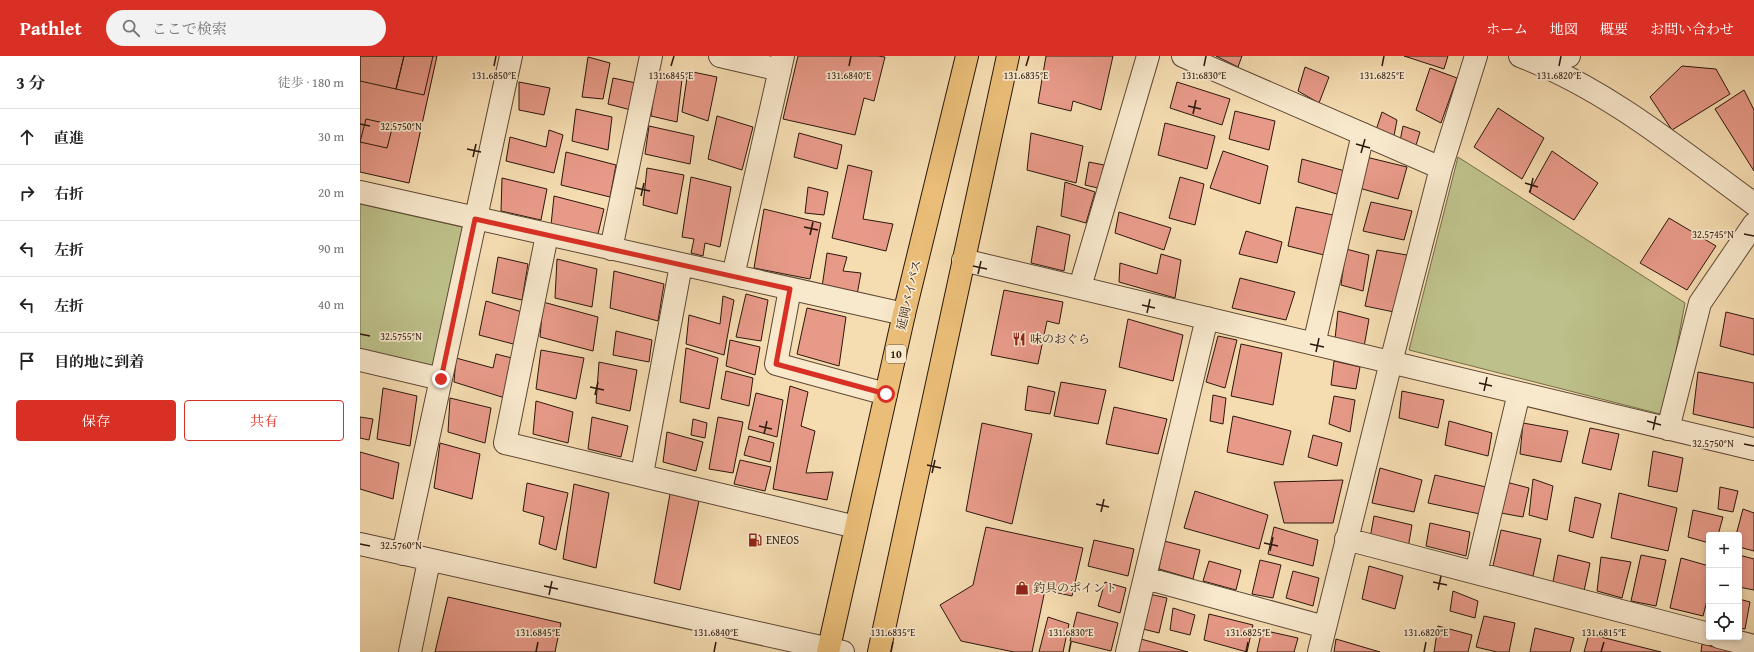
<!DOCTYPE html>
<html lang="ja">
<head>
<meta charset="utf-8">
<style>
  body { margin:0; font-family:"Gentium Book Plus","Noto Serif JP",serif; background:#f2f2f2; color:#222 }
  .controls { position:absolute; right:12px; bottom:12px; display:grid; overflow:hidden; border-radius:4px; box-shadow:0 2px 6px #0003 }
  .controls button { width:36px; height:36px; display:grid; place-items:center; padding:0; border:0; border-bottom:1px solid #e0e0e0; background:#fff; color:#222; font:20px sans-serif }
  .stop { position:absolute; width:12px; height:12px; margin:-9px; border:3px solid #d93025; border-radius:50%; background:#fff }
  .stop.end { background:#d93025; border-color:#fff; box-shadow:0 1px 4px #0008 }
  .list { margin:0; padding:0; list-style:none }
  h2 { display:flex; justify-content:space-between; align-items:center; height:52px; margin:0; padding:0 16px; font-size:17px }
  h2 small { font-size:13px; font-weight:400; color:#767676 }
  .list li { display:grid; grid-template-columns:26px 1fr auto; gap:12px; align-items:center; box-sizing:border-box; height:56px; padding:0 16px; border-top:1px solid #e0e0e0 }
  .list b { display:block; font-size:15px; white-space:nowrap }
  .list em { font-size:13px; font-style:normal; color:#767676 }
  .actions { display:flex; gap:8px; padding:12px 16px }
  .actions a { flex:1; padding:9px 0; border:1px solid #d93025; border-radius:4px; text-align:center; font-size:14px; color:#d93025 }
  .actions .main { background:#d93025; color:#fff }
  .icon { flex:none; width:22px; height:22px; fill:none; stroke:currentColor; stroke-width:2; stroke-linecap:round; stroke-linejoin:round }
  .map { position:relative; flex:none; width:1394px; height:596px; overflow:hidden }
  header { display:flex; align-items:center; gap:24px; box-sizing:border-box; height:56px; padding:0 20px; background:#d93025; color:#fff }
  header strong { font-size:19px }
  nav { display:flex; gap:22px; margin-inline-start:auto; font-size:14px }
  .search { width:280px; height:36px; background:#f2f2f2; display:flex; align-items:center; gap:10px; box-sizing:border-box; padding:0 14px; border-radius:22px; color:#767676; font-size:15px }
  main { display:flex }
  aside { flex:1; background:#fff }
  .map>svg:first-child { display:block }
  .green { fill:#bdc08a; stroke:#746c4a }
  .building { fill:#e89a89; stroke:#2b170b }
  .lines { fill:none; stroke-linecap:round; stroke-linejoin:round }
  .minor-casing { stroke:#5e4834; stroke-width:24 }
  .highway-casing { stroke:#2b170b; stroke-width:24 }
  .minor { stroke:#f8e8cc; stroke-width:22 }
  .highway { stroke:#eabe78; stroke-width:22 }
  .route { stroke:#d93025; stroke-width:5 }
  .ticks { fill:none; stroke:#2b170b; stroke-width:1.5 }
  .labels { text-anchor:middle; stroke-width:3.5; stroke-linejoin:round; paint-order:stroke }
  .shield { fill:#f8e8cc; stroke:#685645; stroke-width:1 }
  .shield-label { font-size:11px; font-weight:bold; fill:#2b170b }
  .street-label { font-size:12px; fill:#2b170b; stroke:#f8e8cc }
  .poi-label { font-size:12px; fill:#2b170b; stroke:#f8e8cc; text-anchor:start }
  .ticks-label { font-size:10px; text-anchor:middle; fill:#2b170b; stroke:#f8e8cc; stroke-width:3.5; stroke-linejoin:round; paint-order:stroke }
</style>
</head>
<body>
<header>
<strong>Pathlet</strong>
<div class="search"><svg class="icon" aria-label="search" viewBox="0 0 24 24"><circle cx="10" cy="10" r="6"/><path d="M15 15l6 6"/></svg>ここで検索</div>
<nav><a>ホーム</a><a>地図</a><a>概要</a><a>お問い合わせ</a></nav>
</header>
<main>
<aside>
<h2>3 分<small>徒歩 · 180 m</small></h2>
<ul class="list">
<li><svg class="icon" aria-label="ahead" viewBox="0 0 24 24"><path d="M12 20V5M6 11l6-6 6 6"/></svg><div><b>直進</b></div><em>30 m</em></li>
<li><svg class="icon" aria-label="right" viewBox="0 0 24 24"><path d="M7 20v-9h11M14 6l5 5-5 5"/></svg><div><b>右折</b></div><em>20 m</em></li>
<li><svg class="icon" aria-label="left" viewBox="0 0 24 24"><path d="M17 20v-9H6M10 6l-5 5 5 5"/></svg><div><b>左折</b></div><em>90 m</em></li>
<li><svg class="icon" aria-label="left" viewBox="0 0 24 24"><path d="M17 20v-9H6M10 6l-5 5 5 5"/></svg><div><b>左折</b></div><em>40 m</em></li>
<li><svg class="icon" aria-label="arrive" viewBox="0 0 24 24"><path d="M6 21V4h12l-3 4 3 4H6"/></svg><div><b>目的地に到着</b></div></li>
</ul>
<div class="actions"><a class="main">保存</a><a>共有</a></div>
</aside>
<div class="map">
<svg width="1394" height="596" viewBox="0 0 1394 596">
  <rect width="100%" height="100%" fill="#f5dcb1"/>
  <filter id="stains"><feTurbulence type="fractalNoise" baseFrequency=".005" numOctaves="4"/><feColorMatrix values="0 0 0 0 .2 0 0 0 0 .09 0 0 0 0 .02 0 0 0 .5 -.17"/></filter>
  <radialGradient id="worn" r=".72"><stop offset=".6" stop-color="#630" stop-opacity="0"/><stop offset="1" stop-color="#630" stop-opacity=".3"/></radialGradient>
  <!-- green -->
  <path class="green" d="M1098,101L1325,247L1304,359L1049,294Z
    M0,148L106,172L75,316L0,299Z"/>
  <!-- building -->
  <path class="building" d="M0,0H77L49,127L0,116Z
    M0,0H44L36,33L0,25Z
    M44,0H73L64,39L36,33Z
    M438,0H518L525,1L514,45L504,42L495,79L423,63Z
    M686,0H753L741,54L713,45L711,55L678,47Z
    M856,0H882L878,11Z
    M1044,0H1088L1084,13Z
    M228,1L250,7L243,43L222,41Z
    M1322,10L1356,13L1370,38L1312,74L1290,41Z
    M945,11L969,21L959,47L938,35Z
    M1070,12L1097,22L1081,67L1056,54Z
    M328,15L357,21L348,65L322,56Z
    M297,16L322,23L317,66L291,60Z
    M253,22L276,27L271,54L248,48Z
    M159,26L190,32L184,59L159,54Z
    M817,26L870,43L862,69L810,52Z
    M1384,34L1394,54V115L1355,53Z
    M1138,52L1184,82L1162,123L1114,91Z
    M216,53L252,61L248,94L212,85Z
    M875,55L915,65L909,94L869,83Z
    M1022,56L1037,64L1033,85L1015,77Z
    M357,60L393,71L382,114L348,103Z
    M6,63L33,69L27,92L0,86Z
    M805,67L855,80L847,113L798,99Z
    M289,70L334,80L330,108L285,98Z
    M1043,70L1060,76L1054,96L1039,90Z
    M189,74L203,79L194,117L146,105L150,81L186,91Z
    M439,77L482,89L477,113L434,101Z
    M671,77L723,90L716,127L667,114Z
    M863,95L908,110L900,148L850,132Z
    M1192,95L1238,127L1214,164L1169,136Z
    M206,96L256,109L250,141L201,129Z
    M1006,101L1047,111L1038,143L999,132Z
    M942,103L985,115L980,139L938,126Z
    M729,106L744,109L738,132L725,129Z
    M488,109L512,115L503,163L533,168L526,195L472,182Z
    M287,112L324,119L317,158L283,149Z
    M331,121L371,131L360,191L345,187L343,200L331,197L334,183L322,181Z
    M820,121L844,128L835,169L809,162Z
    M142,122L187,133L181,164L141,155Z
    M705,126L735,136L726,167L701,160Z
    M448,131L468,136L464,159L445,157Z
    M194,140L244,153L237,182L191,169Z
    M1011,146L1052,155L1044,184L1003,175Z
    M936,151L973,159L964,199L928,190Z
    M404,153L461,167L450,223L394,212Z
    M759,156L811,172L804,194L755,177Z
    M1309,162L1356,190L1327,234L1280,207Z
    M677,170L710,179L704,215L671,207Z
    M886,175L922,186L917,207L879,198Z
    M986,193L1009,199L1003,235L981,229Z
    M1017,194L1047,199L1034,256L1005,250Z
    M467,197L487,201L483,215L501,217L497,239L462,231Z
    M801,198L821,204L815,242L759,226L760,207L797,218Z
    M138,201L168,208L162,244L132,237Z
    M197,203L237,213L232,251L195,242Z
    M254,215L304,228L298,265L250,252Z
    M880,222L935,236L926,264L872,252Z
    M644,234L703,246L699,268L687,265L678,308L631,299Z
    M386,238L408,244L401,285L376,281Z
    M363,240L374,244L364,299L326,288L329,259L360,268Z
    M126,245L162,256L157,289L119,279Z
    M183,246L238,261L233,295L180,281Z
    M447,252L486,261L479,310L437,298Z
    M978,255L1009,263L1004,291L975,283Z
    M1366,256L1394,263V299L1360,290Z
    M768,263L823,279L813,325L759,311Z
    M256,275L292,284L289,306L253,299Z
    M858,280L877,284L865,332L846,326Z
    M370,284L400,291L395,319L366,310Z
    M881,288L922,297L913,349L871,340Z
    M326,292L358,302L349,353L320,346Z
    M181,294L224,302L216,343L176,333Z
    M136,298L152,302L145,342L94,326L96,302L133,312Z
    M974,305L1000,311L996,333L971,329Z
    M239,306L277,314L270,355L236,347Z
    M366,315L393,322L389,350L361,343Z
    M1338,316L1394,327V372L1333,358Z
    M701,326L746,334L738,368L694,360Z
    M430,330L448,336L441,370L455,375L446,417L473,416L467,444L413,433Z
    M668,330L695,336L690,358L665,354Z
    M23,332L57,340L50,390L17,383Z
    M1042,335L1084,344L1078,372L1039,362Z
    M396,337L423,344L417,381L388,373Z
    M853,339L866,342L863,368L850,365Z
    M974,340L995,344L990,376L969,368Z
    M90,342L131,352L125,387L88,376Z
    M176,345L213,356L208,387L173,378Z
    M754,351L807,363L798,398L746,388Z
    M873,360L931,375L923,409L867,396Z
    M0,361L13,363L9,384L0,382Z
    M232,361L268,370L261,401L228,393Z
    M358,361L383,366L373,417L349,413Z
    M333,363L347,367L345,382L331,379Z
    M1089,365L1132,377L1128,400L1085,389Z
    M622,367L672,378L652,468L606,455Z
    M1163,367L1208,375L1201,406L1160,398Z
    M1230,372L1259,378L1251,414L1222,407Z
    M307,376L343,386L336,415L303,406Z
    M953,379L982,387L977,410L948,401Z
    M389,380L414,387L410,406L384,399Z
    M80,387L120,398L112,443L74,432Z
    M1293,395L1323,402L1317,436L1288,430Z
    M0,396L39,407L33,443L0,433Z
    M380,404L411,411L405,435L374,428Z
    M1020,412L1062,424L1054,456L1012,447Z
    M1075,419L1126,431L1120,458L1068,447Z
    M1173,423L1193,430L1187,464L1169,459Z
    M983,424L973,467H924L914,426Z
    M1146,426L1169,432L1163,461L1141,457Z
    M167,427L208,437L196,494L179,488L184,461L163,455Z
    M214,428L249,437L236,512L203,503Z
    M1360,431L1378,435L1373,456L1358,453Z
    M835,435L908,459L899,493L824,472Z
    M1259,437L1317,452L1308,495L1251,482Z
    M310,438L339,445L320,534L294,527Z
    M1215,441L1241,448L1233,482L1209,475Z
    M1383,453L1394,457V495L1379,491V479H1376Z
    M1333,454L1363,461L1358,479H1349V487L1328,481Z
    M1014,460L1052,469L1048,492L1010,482Z
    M1070,467L1110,476L1106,500L1066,490Z
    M626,471L723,492L712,540L685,534L672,596H654L601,585L580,549L613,529Z
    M914,471L958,484L953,510L908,498Z
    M1141,474L1181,483L1173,520L1133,510Z
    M734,484L774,493L768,520L728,510Z
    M804,485L840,494L833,523L799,513Z
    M1198,499L1230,507L1224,535L1193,526Z
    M1281,499L1306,504L1296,550L1271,545Z
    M1379,499L1394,503V534L1379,531Z
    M1241,501L1271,506L1262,542L1237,535Z
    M1321,502L1349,510V537L1343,560L1310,552Z
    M900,504L921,509L913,542L892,538Z
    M849,505L881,514L876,534L843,525Z
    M1009,510L1043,520L1035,553L1002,543Z
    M933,515L959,522L953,550L926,542Z
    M745,526L766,532L760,557L738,550Z
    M1093,535L1118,545L1115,562L1090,555Z
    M789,538L807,542L799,577L783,573Z
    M88,541L201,567L195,596H75Z
    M1379,543L1390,546L1385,573L1379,572Z
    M813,552L835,559L830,579L810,574Z
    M717,556L758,567L751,595L710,585Z
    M849,558L893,569L887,596L844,584Z
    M1124,560L1155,567L1149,596H1137L1116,591Z
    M688,561L709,568L703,596H679Z
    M1078,570L1112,579L1108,596H1074Z
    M1175,572L1214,582L1210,596H1170Z
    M902,574L938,582L934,596H897Z
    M1229,578L1301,596H1224Z
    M781,583L828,596H777Z
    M976,583L1020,596H974Z
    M1342,588L1371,595V596H1341Z"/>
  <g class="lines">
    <!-- minor casing -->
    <g class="minor-casing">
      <path id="minor" d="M360,0L420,14
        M823,0L1081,112
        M1160,0C1247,33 1320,94 1394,148
        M1179,7L1209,0
        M0,136L544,258
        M187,179L145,387L496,471
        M251,193L291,0
        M603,204L1394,393
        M373,220L423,0
        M720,231L788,0
        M430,233L416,308L526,338
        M954,288L1003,78
        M0,304L81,323
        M1308,373L1340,247L1394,168
        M282,418L321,209
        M986,483L1349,578
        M0,488L483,596
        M43,498L151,0
        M1116,517L1159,337
        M785,522L965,571
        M1359,581L1394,590
        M50,596L69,505
        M767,596L847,262
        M959,596L1031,306L1081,112L1116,0"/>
    </g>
    <!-- highway casing -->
    <g class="highway-casing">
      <path id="highway" d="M468,596L544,258L607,0
        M519,596L648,0"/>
    </g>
    <!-- minor -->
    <use href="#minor" class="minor"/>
    <!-- highway -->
    <use href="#highway" class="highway"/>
  </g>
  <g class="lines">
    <!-- route -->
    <path class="route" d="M81,323L115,163L430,233L416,308L526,338"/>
  </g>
  <!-- ticks -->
  <path class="ticks" d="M134,10L136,0M311,10L314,0M489,10L491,0M666,10L669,0M844,10L846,0M1022,10L1024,0M1199,10L1201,0M828,50L841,53M833,58L836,44M0,68L10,70M996,88L1010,92M107,93L121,96M1001,97L1005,83M113,101L116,88M1165,127L1178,131M276,132L290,135M1170,136L1173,122M281,140L284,127M444,171L458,174M1384,178L1394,180M450,179L453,166M613,210L627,213M618,218L621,205M782,249L795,252M787,257L790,243M0,278L10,280M950,288L964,291M956,296L959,282M1119,327L1132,330M230,331L244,334M1124,335L1127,321M235,339L238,326M1287,365L1301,369M399,370L412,373M1293,374L1296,360M404,378L407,365M1384,388L1394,390M567,409L581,412M572,417L575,404M736,448L749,451M741,456L744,443M904,487L918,490M0,488L10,490M910,495L913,481M1073,526L1087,529M184,530L198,533M1078,534L1081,520M189,539L192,525M176,596L178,586M354,596L356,586M531,596L533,586M709,596L711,586M886,596L888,586M1064,596L1066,586M1241,596L1244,586"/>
  <!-- icons -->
  <defs>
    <g id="restaurant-bare" transform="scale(1.08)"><path d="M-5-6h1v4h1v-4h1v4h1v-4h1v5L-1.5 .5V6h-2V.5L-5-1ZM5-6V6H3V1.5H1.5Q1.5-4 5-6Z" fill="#8f2418" stroke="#f8e8cc" stroke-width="2.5" paint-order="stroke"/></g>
    <g id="fuel-bare" transform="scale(1.08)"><path d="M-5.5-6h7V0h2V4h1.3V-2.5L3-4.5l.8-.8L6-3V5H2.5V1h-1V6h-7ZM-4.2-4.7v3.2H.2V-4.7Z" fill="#8f2418" stroke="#f8e8cc" stroke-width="2.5" paint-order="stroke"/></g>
    <g id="shop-bare" transform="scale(1.08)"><path d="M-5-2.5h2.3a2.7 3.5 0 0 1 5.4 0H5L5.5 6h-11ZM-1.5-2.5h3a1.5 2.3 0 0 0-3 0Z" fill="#8f2418" stroke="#f8e8cc" stroke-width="2.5" paint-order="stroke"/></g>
  </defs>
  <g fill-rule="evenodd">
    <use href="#restaurant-bare" x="659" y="283"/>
    <use href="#fuel-bare" x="395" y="484"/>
    <use href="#shop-bare" x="662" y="532"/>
  </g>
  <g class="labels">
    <!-- shield labels -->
    <rect class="shield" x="526" y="289" width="20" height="18" rx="3"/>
    <g class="shield-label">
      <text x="536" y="302">10</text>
    </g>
    <!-- street labels -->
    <g class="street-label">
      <text transform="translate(549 239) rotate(-77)" y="4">延岡バイパス</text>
    </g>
    <!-- poi labels -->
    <g class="poi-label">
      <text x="670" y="287">味のおぐら</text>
      <text x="406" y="488">ENEOS</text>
      <text x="673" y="536">釣具のポイント</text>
    </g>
  </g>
  <g class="ticks-label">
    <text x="134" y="23">131.6850°E</text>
    <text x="311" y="23">131.6845°E</text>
    <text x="489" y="23">131.6840°E</text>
    <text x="666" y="23">131.6835°E</text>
    <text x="844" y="23">131.6830°E</text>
    <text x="1022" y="23">131.6825°E</text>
    <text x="1199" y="23">131.6820°E</text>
    <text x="41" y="74">32.5750°N</text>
    <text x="1353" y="182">32.5745°N</text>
    <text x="41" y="284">32.5755°N</text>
    <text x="1353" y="391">32.5750°N</text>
    <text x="41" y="493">32.5760°N</text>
    <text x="178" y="580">131.6845°E</text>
    <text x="356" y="580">131.6840°E</text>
    <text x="533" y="580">131.6835°E</text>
    <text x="711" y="580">131.6830°E</text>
    <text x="888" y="580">131.6825°E</text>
    <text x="1066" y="580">131.6820°E</text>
    <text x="1244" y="580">131.6815°E</text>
  </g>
  <rect width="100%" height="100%" filter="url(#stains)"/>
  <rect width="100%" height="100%" fill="url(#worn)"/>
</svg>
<div class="controls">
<button>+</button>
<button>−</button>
<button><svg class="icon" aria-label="locate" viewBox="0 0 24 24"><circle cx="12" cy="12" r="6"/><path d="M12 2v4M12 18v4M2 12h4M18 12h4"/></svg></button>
</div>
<div class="stop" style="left:526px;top:338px"></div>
<div class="stop end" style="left:81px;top:323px"></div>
</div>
</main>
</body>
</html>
